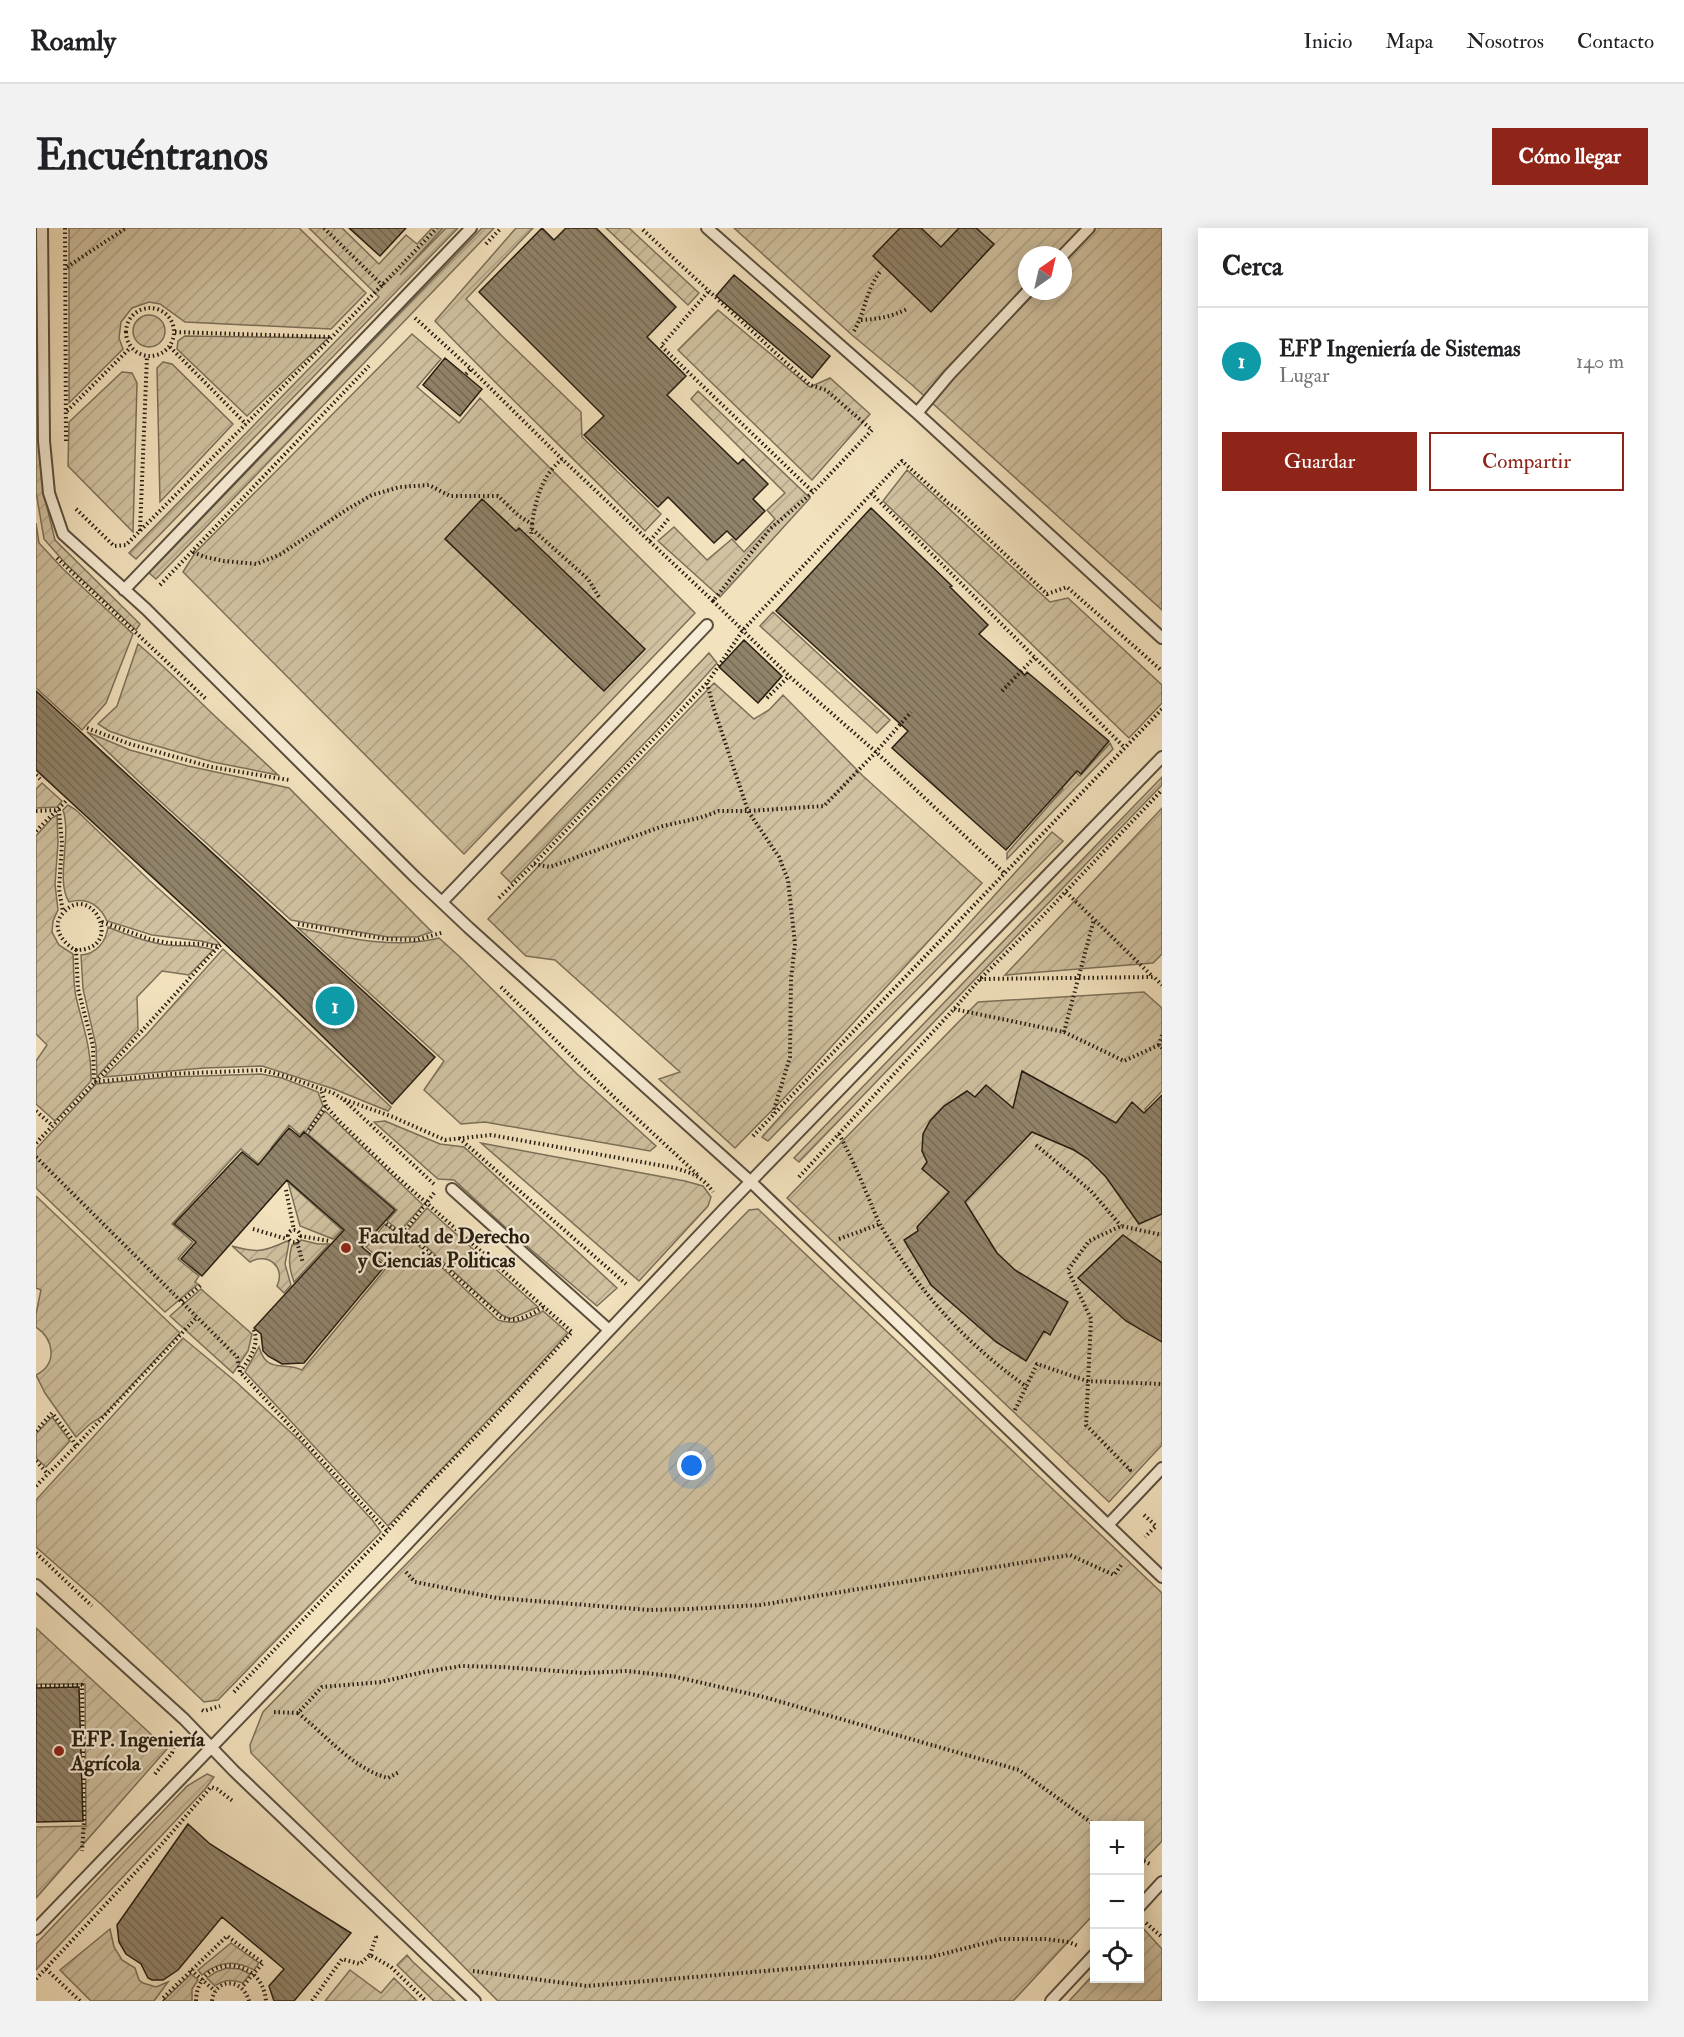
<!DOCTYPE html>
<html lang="es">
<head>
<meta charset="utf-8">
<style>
  body { margin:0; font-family:"IM FELL Double Pica",serif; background:#f2f2f2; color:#202124 }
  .controls { position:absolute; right:18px; bottom:18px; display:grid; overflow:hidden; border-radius:0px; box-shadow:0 3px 15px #0003 }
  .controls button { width:54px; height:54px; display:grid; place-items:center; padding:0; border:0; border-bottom:2px solid #e0e0e0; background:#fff; color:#202124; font:30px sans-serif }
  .compass { position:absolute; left:982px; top:18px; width:54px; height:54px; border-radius:50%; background:#fff; box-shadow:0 3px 15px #0003; rotate:34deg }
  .you { position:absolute; left:656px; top:1238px; width:21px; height:21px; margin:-15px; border:4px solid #fff; border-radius:50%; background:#1a73e8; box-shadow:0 0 0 9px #1a73e833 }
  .badge { display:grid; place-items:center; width:39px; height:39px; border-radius:50%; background:#8f2418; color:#fff; font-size:20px; font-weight:700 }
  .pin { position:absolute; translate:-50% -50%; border:3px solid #fff; box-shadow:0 2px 6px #0006 }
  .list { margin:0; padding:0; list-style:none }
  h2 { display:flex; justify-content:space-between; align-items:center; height:78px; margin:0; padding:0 24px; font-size:26px }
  h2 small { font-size:20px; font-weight:400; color:#757577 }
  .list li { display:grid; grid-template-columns:39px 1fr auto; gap:18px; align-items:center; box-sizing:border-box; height:108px; padding:0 24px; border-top:2px solid #e0e0e0 }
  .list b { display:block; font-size:22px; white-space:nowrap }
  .list p { margin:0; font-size:20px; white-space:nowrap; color:#757577 }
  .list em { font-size:20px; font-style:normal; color:#757577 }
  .actions { display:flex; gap:12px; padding:18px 24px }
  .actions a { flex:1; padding:14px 0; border:2px solid #8f2418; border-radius:0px; text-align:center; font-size:21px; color:#8f2418 }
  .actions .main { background:#8f2418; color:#fff }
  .icon { flex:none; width:33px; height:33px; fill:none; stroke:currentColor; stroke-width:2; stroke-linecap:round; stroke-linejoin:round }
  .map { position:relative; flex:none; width:1126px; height:1773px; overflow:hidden; border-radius:0px }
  header { display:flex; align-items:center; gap:36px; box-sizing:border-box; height:84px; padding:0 30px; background:#fff; border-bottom:2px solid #e0e0e0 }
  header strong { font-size:28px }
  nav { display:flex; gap:33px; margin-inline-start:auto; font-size:21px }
  .intro { display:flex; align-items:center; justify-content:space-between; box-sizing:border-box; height:144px; padding:0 36px }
  h1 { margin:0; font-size:42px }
  .button { padding:15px 27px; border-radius:0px; background:#8f2418; color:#fff; font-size:21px; font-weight:700 }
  main { display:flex; gap:36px; padding:0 36px }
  aside { flex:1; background:#fff; border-radius:0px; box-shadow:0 3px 15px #0003 }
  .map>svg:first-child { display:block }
  .garden { fill:url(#garden-furrows); stroke:#7b6f58; stroke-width:1.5; fill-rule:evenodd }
  .building { fill:url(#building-back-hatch); stroke:#261d10; stroke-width:1.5 }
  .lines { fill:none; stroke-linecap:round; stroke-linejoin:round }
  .service-casing { stroke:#594e3c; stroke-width:14 }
  .path { stroke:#261d10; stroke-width:4; stroke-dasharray:1.5 3; stroke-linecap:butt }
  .service { stroke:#f7ecd5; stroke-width:10 }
  .poi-dot { fill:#8f2418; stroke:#f7ecd5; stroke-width:2 }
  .labels { text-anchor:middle; stroke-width:4.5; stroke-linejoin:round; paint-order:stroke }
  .poi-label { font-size:21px; font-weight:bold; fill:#261d10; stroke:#f7ecd5; text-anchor:start }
</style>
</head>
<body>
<header>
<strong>Roamly</strong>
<nav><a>Inicio</a><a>Mapa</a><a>Nosotros</a><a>Contacto</a></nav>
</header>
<div class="intro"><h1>Encuéntranos</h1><a class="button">Cómo llegar</a></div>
<main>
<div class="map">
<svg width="1126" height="1773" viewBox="0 0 1126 1773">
  <defs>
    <pattern id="garden-furrows" width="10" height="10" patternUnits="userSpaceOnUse" patternTransform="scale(1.5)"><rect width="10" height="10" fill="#d0c1a0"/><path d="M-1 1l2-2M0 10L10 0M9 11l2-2" fill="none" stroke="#b2a589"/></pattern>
    <pattern id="building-back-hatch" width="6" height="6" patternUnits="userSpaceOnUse" patternTransform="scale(1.5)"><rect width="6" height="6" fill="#91836a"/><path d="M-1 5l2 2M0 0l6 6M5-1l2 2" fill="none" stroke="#766b56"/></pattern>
  </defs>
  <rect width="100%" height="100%" fill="#f3e2be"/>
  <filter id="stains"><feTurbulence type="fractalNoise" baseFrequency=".00333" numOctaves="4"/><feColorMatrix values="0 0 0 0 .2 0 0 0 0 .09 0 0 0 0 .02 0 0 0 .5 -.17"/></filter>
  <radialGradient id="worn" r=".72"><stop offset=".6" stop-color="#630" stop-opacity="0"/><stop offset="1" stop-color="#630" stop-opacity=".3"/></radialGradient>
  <!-- garden -->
  <path class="garden" d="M0,0L8,267L19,312L104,396L100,402L30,336L8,311L0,264Z
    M33,0H263L330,65L295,101L149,94L124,76L113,74L96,80L85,94L83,110L87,121L33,175Z
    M273,0H306L343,36L370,7L381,16L396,0H407L364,47L410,0H422L100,331L93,325L343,69Z
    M446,0H458L120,351L113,345Z
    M480,0H497L430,71L466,108L545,184L546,209L625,286L609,303C540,232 467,164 399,93Z
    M570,0H593L663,65L652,77Z
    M698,0H1126V382L875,156L816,107ZM991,27H1027V63H991Z
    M682,82L774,159L794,150L834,186L776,252L642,122Z
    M97 103a16 16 0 1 1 32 0a16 16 0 1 1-32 0Z
    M376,106L405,131L381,159L423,195L444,170L659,385L428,626L147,344L159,325Z
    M149,108L292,110L211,188L141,121L142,113Z
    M127,134L136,136L197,196L124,274L121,140Z
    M86,144L96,145L101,155L97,304L32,238L33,194Z
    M662,163L774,270L684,369L622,313L638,299L671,332L696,311L708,324L739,291L731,282L749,265L655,171Z
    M871,242L1014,374L1032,370L1126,457V475L1093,510L847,273Z
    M0,295L3,315L27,341L97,406L70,475L46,502L0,460Z
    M737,384L854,492L841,505L724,398Z
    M102,416C134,443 163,474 194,502C210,517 226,532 242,547L177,534L96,511L73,503L62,496L81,478Z
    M673,425L681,435L621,502L475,655L465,645Z
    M678,455L718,491L733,482L747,467L827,548L946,655L749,869L699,920L623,851L644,844L519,732L490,728L452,691Z
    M51,504L94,522L152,538L253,560L396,704L381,709H352L255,692L114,564Z
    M1074,515L1077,521L971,631V625L1027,561L997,535L1011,519L1044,548Z
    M1126,549V557L763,934L758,930Z
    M6,555L26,573L21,579L0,580V561Z
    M32,577L40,582L114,653L183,715L181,717L165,713L116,707L71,693C63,676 51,669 33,674C19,652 36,609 27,582Z
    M1126,580V726L1117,735L969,747Z
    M21,587L22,615L19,656L22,682L17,693L16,704L23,717L37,726C38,740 37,755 40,769C47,798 56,823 55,853L19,893L0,876V833L11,817L0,806V608L16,590Z
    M1016,604L1027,613L732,913L726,909L758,873L918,712Z
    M72,699C91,707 110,714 130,717C146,719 161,716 177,722L153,747L126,743L101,769L102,802L61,849L60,818L47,761L45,727C60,726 70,714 72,699Z
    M262,700C308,709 356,722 403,710L423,728L541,846L620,918L614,923L449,894L425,896L388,862L408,833Z
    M187,721L355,879L352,883L298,861L226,838L168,840L68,849L111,806Z
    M1108,764L1126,780V863L1109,881L1126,898V1217L1073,1274L751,970L942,774Z
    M225,846L246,850L282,864L287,878L270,904L268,903L264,907L253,897L235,920L247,932L236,947L205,921L136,996L157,1014L142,1031L163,1048L159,1054L162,1056L129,1084L0,960V921L60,856L133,849Z
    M289,883L387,977L367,1000H360L351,993L361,982L272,906Z
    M349,893L404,916L428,919L581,1060L561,1078L479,1008L418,952L402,951L338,894Z
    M445,915L649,953L667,958L675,969L672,978L603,1053Z
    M252,954L306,1002L297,1011L264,998Z
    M0,968L144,1105L68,1187L54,1196L40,1209L9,1165L0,1147C22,1136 18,1111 0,1099V1086L5,1062L0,1060Z
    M391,980L502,1079L474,1091L466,1087L450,1073L372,1002Z
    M722,981L1126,1365V1613L1104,1636V1598H1058V1686L977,1773H462L215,1525L214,1517L227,1484L713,982Z
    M349,996L359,1004L369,1005L462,1092C480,1098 492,1091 507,1083L532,1105L498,1143L352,1298L209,1144L223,1119C231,1147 249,1133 266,1142L352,1038L330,1019Z
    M265,1012L282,1016H293L258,1054C253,1040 252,1031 256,1017L262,1016Z
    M251,1013L253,1015L249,1036L255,1057L248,1065L241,1058C250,1039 232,1024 214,1034L196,1018C220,1025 228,1024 251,1013Z
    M165,1061L216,1106L212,1123L197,1145L134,1088Z
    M147,1110L199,1153L263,1212L337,1293L345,1304L182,1472L168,1474L66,1377L0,1319V1272Z
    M16,1189L34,1213L10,1239L0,1230V1206Z
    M0,1400L131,1521L0,1670V1599L50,1598L49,1456H0Z
    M171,1546L178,1549L170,1560L0,1742V1716L151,1558Z
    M1105,1698L1126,1721V1773H1033L1058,1746V1750H1104V1700Z
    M74,1701L78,1719L86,1732L99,1740L103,1752L107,1755L120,1759L132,1754L118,1773H55L24,1742Z
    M195,1715L223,1735L218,1742C199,1732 183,1733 166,1747L162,1742Z
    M371,1727L376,1733L419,1773H398L361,1737Z
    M191,1740L204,1741L214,1746L207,1755C197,1751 188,1751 179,1758L171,1750L180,1744Z
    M314,1742L345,1765L358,1750L381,1773H289Z
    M155,1746L162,1752L156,1761V1773H131L129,1771Z"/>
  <!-- building -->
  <path class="building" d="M313,0H370L344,28Z
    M506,0L518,12L530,0H560L640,79L611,109L650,148L631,167L702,236L707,231L732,256L717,271L729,283L700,312L691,303L678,315L632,269L622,279L548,207L568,188L443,64Z
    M864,0H885L905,19L923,0H940L958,16L895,84L837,28Z
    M698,47L794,128L776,150L680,68Z
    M409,130L446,161L424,188L387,157Z
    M446,271L480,303L483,300L609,421L568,463L409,311Z
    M835,280L916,358L914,359L952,397L943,406L989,447L991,444L1073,513L1045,546L1041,543L970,622L856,520L872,503L740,383Z
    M708,412L746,448L722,475L683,439Z
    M0,463L399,829L356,876L240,763L0,542Z
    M986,843L1080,895L1096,874L1108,885L1126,867V986L1103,996L1070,949L1052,931L1038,922L996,904L929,974L961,1025L979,1042L1032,1074L1014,1107L1008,1103L990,1133L960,1114L895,1057L868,1012L882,1003L881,999L913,964L886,941L891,934L886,923L887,906L894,893L908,878L931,863L939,869L950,857L977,880Z
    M253,900L264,909L268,904L359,982L326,1019L349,1038L268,1135L246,1136L232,1128L227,1123L225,1106L218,1100L308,1002L251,952L166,1048L145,1031L160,1014L138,996L206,924L222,937Z
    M1087,1007L1126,1035V1114L1090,1093L1042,1050Z
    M43,1459L47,1593L0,1594V1460Z
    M152,1596L174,1616L315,1705L258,1773H238L233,1758L248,1741L186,1689L142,1742L127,1752H116L112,1750L105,1736L90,1726L83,1714L81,1697Z"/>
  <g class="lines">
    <!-- service casing -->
    <g class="service-casing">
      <path id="service" d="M6,0L8,213L13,265L27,306L110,381L379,649L433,700L715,954L1126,1349
        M671,0L881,185L1126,410
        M1027,27L1053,0
        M881,185L913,147L992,63
        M88,362L435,0
        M406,674L671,397
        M416,961L573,1102
        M1072,1297L1126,1240
        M0,1357L148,1491L198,1543L439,1773
        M1104,1678L1126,1654
        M0,1701L357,1331L688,981L1126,529
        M1015,1773L1058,1727"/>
    </g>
    <!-- path -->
    <path class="path" d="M29,0L30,215
      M288,0L347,58
      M450,16L465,0
      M31,39L90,0
      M672,64L625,118L777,264
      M90 104a24 24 0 1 1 48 0a24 24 0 1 1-48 0Z
      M379,90L435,141L526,231L677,373L734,301L777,264L836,202L790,162L774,157L605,0
      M825,92C842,91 855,89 871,81
      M818,103C829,85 830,61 844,44
      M139,104L296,109
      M134,119L210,196
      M430,146L435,141
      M31,183L94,120
      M835,265L1088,519
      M40,281L78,318L90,317L296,109L401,0
      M496,296C500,270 506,248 526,231
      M496,301L552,351L563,369
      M104,303L111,128
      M614,313L634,289
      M157,324L169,329L188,333L221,336L245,326L310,282L336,267L364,259L393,257L414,268H462L483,288L496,296L495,309
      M21,330L170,471
      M124,357L333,138
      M677,373L753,448L840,524L968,645
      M671,455L678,481L712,583L743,629L752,652L759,716L755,751L754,829L737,885
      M966,463L999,429
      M731,470L753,448
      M51,500L94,516L175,539L253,552
      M0,547L4,551
      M0,583L23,582L26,615L23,661L27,684
      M0,603L32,571
      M498,636L514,639L627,598L663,590L683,583H712L788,578L840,524L875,484
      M1030,664L1117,749
      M463,670L498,636L671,455L707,402L866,233L912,275L921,281L1011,366L1031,359L1126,443
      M66,694L114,711L132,715L166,716L182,719L186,716
      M262,696L350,711L381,712L408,704
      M39,722C90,723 57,653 28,684C14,698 26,714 39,722H40L42,761L57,818L58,854L134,846L226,842L249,848L297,865L307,871L357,889L409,912L455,907L639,940C656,945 667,949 677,964
      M944,751L1118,749L1126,757
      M465,759L582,873L662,947
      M918,781L1028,804L1088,833L1123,817
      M1028,804L1058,691
      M1126,807L1123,817L1126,820
      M308,872L399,957
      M0,883L17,898
      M273,902L290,878
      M803,906C813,925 822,944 830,964C835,975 839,987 845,998C881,1062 930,1116 991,1159
      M717,908L1126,481
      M423,910L590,1056
      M0,915L65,848L182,719
      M1000,917L1055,963L1085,998
      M0,929L201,1129L204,1144L351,1303
      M763,949L918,781L944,751L1000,695L1126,562
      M250,962L258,1002
      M398,965L369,1003L465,1089C481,1096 493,1087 508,1079
      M350,996L359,1002L369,1003
      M217,1001L251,1011
      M252 1008a6 6 0 1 1 12 0a6 6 0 1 1-12 0Z
      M264,1008L294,1013
      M803,1011L844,996
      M261,1014L267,1035
      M146,1073L165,1057
      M204,1144C213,1131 225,1116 217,1100
      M979,1182L1001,1136L1051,1153L1126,1156
      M0,1203L16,1185L36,1211L40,1218
      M0,1233L12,1246
      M1093,1243L1094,1242L1050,1197L1055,1091L1032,1042L1053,1013L1085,998L1126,1007
      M0,1258L40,1218L161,1089
      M1108,1287L1120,1298L1109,1309
      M0,1325L56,1378
      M370,1344L379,1354L461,1370L614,1382L653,1381L724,1377L1034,1327L1078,1347L1086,1336
      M0,1458L46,1457L48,1594L46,1623
      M198,1464L346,1309L392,1257L450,1198L536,1104L359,947L303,893L290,878L285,862
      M166,1482L168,1483L184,1478
      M238,1484L262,1485L286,1459L345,1454L383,1445L425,1438L466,1439L549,1445L591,1443L636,1448L728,1469L983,1542L1060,1598
      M262,1485C290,1507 317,1541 352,1550L363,1544
      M119,1546L136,1525L140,1509
      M1104,1631L1116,1637
      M1110,1695L1126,1709
      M334,1727L340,1709L338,1707
      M10,1741L44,1773
      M155,1742L179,1763
      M437,1743L551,1758L895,1729L965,1711H1009L1033,1714L1042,1718
      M0,1751L125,1617L175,1559L181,1561L198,1574
      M128,1773L126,1771L191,1708L227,1735L206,1759
      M160,1773C161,1726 226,1726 230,1773
      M176,1773C179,1750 206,1749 213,1773
      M276,1773L306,1731L324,1736L334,1727L355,1739L390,1773"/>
    <!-- service -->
    <use href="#service" class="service"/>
  </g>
  <!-- markers -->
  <g class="poi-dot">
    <circle cx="310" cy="1020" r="6"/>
    <circle cx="23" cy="1523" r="6"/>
  </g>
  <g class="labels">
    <!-- poi labels -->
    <g class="poi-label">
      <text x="322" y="1015">Facultad de Derecho<tspan x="322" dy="24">y Ciencias Politicas</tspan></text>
      <text x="35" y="1518">EFP. Ingeniería<tspan x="35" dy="24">Agrícola</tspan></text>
    </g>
  </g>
  <rect width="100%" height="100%" filter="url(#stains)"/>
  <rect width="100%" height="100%" fill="url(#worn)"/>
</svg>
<div class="controls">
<button>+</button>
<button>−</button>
<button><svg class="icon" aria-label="locate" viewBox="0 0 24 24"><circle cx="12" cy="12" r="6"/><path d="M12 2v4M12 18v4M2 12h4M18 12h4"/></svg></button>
</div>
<svg class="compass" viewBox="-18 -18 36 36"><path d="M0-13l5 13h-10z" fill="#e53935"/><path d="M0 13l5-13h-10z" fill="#757577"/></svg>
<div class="you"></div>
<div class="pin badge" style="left:299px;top:778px;background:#0f9aa8">1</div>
</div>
<aside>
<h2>Cerca<small></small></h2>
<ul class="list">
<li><span class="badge" style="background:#0f9aa8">1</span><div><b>EFP Ingeniería de Sistemas</b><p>Lugar</p></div><em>140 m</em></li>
</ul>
<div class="actions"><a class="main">Guardar</a><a>Compartir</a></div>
</aside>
</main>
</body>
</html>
